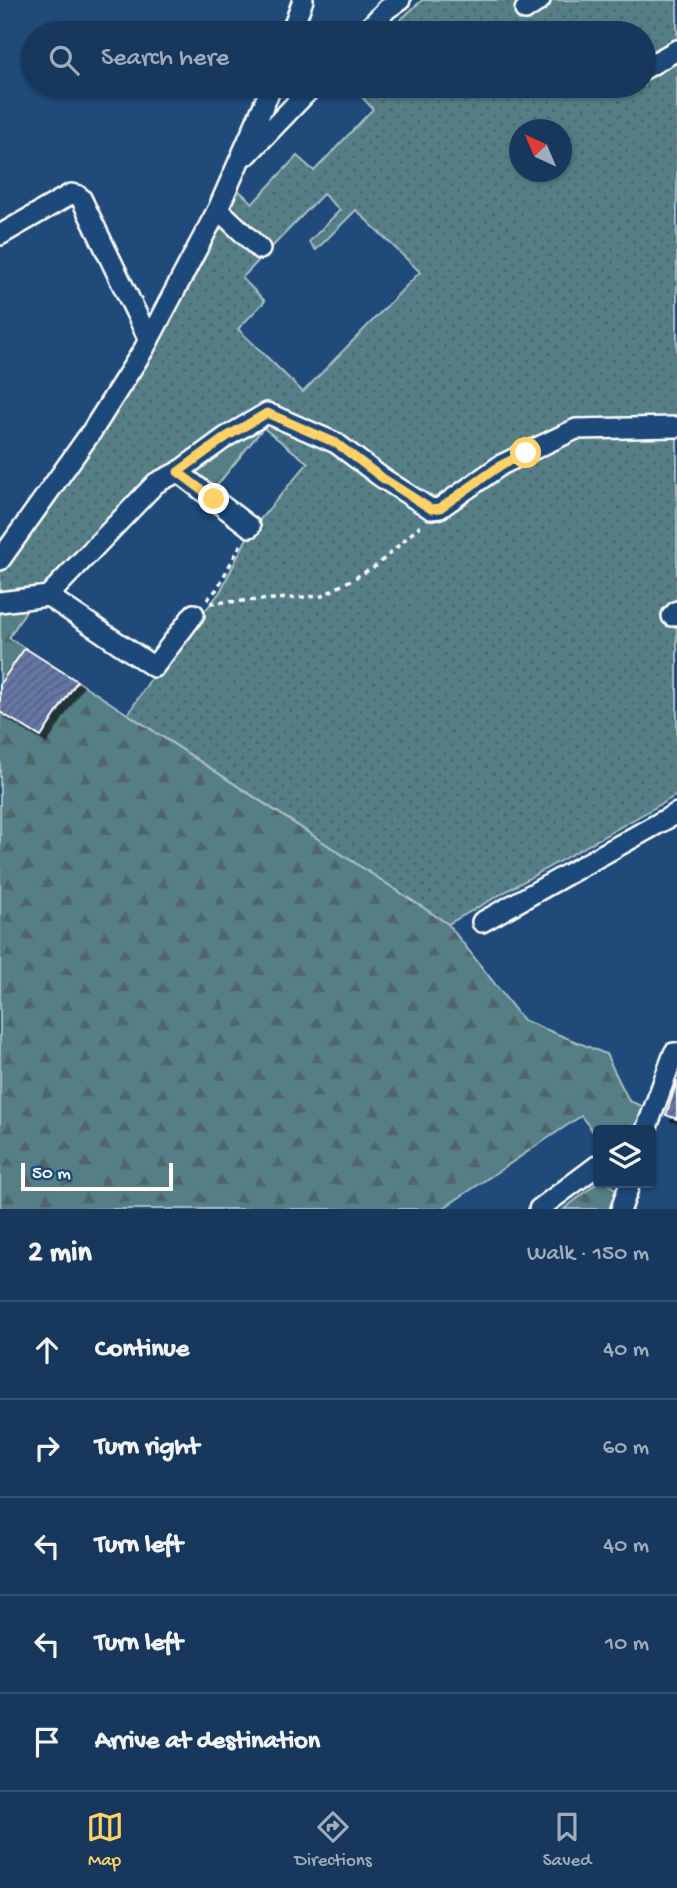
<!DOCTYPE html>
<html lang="en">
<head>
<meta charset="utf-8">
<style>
  body { margin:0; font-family:"Gochi Hand",sans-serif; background:#244365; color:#f1f3f6 }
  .controls { position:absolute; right:21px; bottom:21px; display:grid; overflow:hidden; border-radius:7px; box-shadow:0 2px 5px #0004 }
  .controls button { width:63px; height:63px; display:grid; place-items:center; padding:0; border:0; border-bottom:2px solid #365272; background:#17385c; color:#f1f3f6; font:35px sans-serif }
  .compass { position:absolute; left:509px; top:119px; width:63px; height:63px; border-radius:50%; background:#17385c; box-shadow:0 2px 5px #0004; rotate:316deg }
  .scale { position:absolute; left:21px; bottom:18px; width:152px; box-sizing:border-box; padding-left:7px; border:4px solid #fff; border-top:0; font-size:19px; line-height:24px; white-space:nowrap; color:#fff; -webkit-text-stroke:5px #1f4a7a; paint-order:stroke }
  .stop { position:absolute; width:21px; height:21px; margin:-16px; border:5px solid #ffd166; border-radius:50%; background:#fff }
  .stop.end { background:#ffd166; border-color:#fff; box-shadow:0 2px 7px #0008 }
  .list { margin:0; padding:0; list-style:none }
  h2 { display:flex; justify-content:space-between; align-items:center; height:91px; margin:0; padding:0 28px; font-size:30px }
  h2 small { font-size:23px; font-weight:400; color:#9eacbb }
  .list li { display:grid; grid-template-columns:46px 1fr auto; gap:21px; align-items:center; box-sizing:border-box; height:98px; padding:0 28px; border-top:2px solid #365272 }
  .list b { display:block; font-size:26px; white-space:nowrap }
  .list em { font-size:23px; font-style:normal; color:#9eacbb }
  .icon { flex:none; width:38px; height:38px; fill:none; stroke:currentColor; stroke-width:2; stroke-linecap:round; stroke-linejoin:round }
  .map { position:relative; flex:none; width:677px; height:1209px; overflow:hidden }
  .search { position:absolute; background:#17385c; box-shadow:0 2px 5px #0004; left:21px; right:21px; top:21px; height:77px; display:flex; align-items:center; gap:18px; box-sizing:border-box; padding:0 24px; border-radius:38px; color:#9eacbb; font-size:26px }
  .sheet { height:581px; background:#17385c }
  nav { display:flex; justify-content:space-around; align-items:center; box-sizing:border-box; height:98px; border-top:2px solid #365272; background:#17385c; font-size:19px; color:#9eacbb }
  nav a { display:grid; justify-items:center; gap:4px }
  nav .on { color:#ffd166 }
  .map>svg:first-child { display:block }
  .grass { fill:url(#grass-dots); stroke:#aabec2; stroke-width:2; fill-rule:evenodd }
  .forest { fill:url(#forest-firs); stroke:#aabec2; stroke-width:2 }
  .building { fill:url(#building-hatch); stroke:#fff; stroke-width:2; filter:url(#shadow) }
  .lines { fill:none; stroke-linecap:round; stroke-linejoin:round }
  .minor-casing { stroke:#fff; stroke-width:24 }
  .path { stroke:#fff; stroke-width:3.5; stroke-dasharray:5 5; stroke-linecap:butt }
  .minor { stroke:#1f4a7a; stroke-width:19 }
  .route { stroke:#ffd166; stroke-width:9 }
</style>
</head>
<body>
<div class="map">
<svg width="677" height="1209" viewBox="0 0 677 1209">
  <defs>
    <pattern id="grass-dots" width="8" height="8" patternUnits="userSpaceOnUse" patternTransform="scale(1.75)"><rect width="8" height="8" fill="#547e86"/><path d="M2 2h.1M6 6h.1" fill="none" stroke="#506569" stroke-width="1.8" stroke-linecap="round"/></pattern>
    <pattern id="forest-firs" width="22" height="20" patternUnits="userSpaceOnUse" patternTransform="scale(1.75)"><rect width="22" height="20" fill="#547e86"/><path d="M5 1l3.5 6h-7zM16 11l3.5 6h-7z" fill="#506569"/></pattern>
    <pattern id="building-hatch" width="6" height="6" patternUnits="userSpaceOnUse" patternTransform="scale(1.75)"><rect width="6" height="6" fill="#6476a5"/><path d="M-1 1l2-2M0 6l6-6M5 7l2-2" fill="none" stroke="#586178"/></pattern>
    <filter id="shadow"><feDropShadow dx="5.5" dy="5.5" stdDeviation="0" flood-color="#0009"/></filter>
  </defs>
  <rect width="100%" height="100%" fill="#1f4a7a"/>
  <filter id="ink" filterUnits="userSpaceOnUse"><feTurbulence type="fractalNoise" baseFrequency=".0143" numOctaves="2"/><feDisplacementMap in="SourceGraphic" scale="14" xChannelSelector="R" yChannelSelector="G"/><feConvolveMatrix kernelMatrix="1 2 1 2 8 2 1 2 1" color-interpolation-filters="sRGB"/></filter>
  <g filter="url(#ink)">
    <!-- grass -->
    <path class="grass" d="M422,0H677V795L448,924L128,714L150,680L220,592L251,530L308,463L252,419L178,467L47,591L0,598V565L219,215L262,257L242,278L265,301L238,329L303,392L420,272L356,210L316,250L309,242L340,210L323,194L270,249L227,207L238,190L253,203L297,156L314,171L373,109L361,96L371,86H644V33H386ZM520,130H562V172H520Z"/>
    <!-- forest -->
    <path class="forest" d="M264,427L214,489L192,471Z
      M30,604L9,638L25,648L0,684V612Z
      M77,681L448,924L523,1020L606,1054L629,1101L650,1109L642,1130H598V1138L581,1116L442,1209H0V712L41,736Z
      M598,1182L608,1183L618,1192L612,1209H564Z"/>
    <!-- building -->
    <path class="building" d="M25,648L77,681L41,737L0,712V684Z
      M677,1081V1119L666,1115Z"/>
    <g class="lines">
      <!-- minor casing -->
      <g class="minor-casing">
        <path id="minor" d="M525,10L540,0
          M291,33L303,0
          M364,33L387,9L400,0
          M644,69L677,50
          M248,154L313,86
          M218,209L260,249
          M0,235L71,194L77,195L81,198L149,340
          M178,472L250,527
          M0,560L92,431L144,349L218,209L272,86
          M48,596L154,667L194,614
          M0,602L48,596L156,483L178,472L226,437L267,413L336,443L381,477L431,509L440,508L501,465L576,429L677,427
          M672,616L677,611
          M482,922L677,813
          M646,1130L674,1053H677
          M539,1209L598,1165
          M621,1209L630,1183"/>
      </g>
      <!-- path -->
      <path class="path" d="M207,600L217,589L241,544
        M210,603L322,596L376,566L420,526"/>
      <!-- minor -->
      <use href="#minor" class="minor"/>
    </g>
  </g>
  <g class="lines" filter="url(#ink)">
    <!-- route -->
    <path class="route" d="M214,499L178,472L226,437L267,413L336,443L381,477L431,509L440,508L501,465L526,453"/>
  </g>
</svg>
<div class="controls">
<button><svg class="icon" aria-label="layers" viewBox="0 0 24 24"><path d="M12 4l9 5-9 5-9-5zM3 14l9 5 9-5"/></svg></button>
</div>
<svg class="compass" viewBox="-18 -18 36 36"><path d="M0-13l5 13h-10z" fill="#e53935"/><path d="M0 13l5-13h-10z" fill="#9eacbb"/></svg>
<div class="scale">50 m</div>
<div class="stop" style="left:526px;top:453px"></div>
<div class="stop end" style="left:214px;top:499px"></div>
<div class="search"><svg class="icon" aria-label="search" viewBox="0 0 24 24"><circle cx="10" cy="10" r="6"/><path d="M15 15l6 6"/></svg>Search here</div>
</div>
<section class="sheet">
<h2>2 min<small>Walk · 150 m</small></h2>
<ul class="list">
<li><svg class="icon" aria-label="ahead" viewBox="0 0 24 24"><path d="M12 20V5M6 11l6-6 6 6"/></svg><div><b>Continue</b></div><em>40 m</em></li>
<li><svg class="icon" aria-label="right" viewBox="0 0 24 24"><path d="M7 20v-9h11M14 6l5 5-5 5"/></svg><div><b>Turn right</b></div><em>60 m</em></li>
<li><svg class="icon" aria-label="left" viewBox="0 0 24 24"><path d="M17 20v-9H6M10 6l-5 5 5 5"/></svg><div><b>Turn left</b></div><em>40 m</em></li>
<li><svg class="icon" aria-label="left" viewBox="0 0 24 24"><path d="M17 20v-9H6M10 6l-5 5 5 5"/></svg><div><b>Turn left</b></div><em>10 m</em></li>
<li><svg class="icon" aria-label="arrive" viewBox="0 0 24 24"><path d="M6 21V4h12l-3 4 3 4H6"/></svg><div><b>Arrive at destination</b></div></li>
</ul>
</section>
<nav>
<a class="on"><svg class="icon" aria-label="map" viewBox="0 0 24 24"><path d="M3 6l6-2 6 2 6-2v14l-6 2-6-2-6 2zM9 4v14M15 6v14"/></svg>Map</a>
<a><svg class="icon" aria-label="directions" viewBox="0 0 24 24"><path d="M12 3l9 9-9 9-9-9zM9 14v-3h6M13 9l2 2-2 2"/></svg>Directions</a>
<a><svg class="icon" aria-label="saved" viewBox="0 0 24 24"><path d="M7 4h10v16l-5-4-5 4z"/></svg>Saved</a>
</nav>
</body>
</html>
